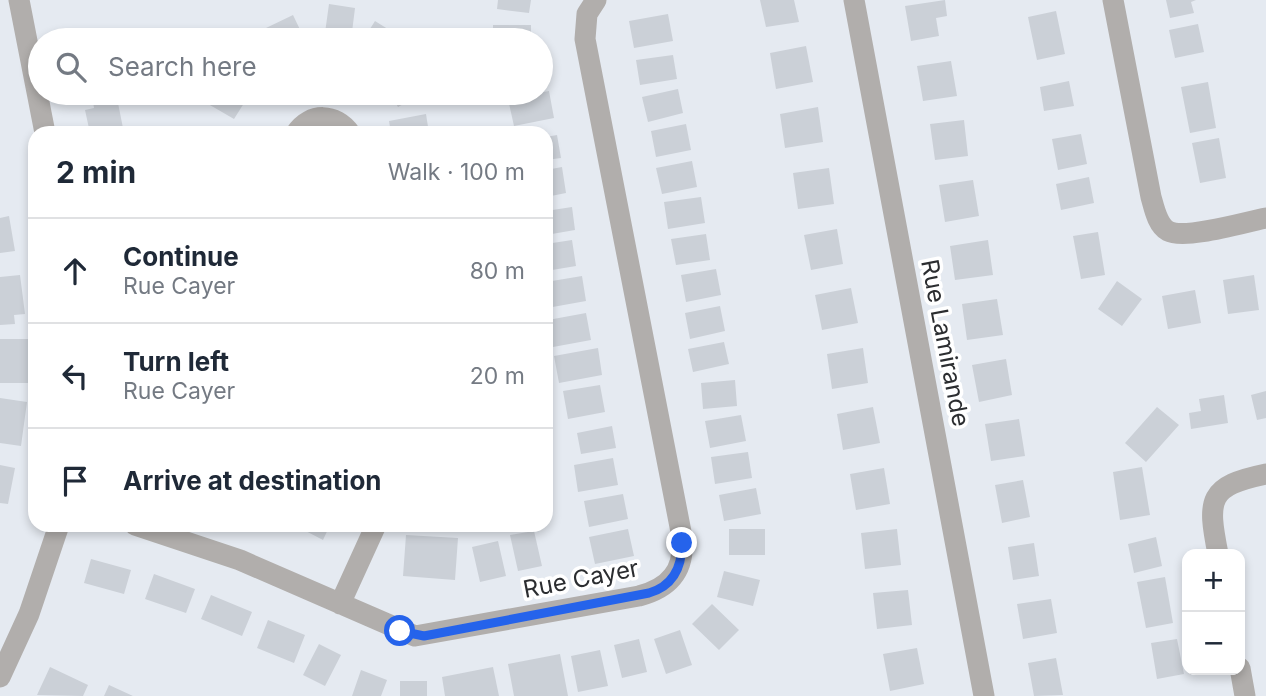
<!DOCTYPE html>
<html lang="en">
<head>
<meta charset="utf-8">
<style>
  body { margin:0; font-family:Inter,sans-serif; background:#f2f2f3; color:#1f2937 }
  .controls { position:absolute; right:21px; bottom:21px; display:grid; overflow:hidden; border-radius:14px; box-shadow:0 4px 10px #0003 }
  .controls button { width:63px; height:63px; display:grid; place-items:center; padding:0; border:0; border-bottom:2px solid #e0e1e3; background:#fff; color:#1f2937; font:35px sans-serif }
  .stop { position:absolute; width:21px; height:21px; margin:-16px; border:5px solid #2563eb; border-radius:50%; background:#fff }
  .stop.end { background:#2563eb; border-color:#fff; box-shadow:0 2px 7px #0008 }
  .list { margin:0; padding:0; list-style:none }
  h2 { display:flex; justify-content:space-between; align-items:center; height:91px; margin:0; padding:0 28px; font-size:30px }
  h2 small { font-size:23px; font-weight:400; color:#747a83 }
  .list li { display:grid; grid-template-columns:46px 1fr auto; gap:21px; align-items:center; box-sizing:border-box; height:105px; padding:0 28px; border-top:2px solid #e0e1e3 }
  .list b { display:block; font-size:26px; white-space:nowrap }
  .list p { margin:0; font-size:23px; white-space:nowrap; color:#747a83 }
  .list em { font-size:23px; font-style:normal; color:#747a83 }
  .icon { flex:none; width:38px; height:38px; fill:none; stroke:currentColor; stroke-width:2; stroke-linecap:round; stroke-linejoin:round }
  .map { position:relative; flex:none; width:1266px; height:696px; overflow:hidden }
  .search { position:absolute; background:#fff; box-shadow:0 4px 10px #0003; left:28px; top:28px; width:525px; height:77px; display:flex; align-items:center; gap:18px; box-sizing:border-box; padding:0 24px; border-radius:38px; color:#747a83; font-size:26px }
  .panel { position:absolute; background:#fff; box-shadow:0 4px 10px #0003; left:28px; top:126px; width:525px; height:406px; border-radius:21px }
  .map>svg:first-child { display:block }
  .building { fill:#cbd0d7 }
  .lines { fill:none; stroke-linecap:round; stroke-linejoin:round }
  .street { stroke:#b1aeac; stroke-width:21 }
  .route { stroke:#2563eb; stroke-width:9 }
  .labels { text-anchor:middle; stroke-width:7; stroke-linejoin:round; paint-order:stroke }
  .street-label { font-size:24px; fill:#2b2d30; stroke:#fff }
</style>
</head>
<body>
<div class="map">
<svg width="1266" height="696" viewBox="0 0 1266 696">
  <rect width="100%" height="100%" fill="#e5eaf1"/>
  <!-- building -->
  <path class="building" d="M498,0H531L529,13L497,9Z
    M760,0H794L799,22L766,27Z
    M945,0L947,16L936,18L939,36L911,41L905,6Z
    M1166,0H1196L1191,2L1194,13L1170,18Z
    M329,4L355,8L351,40H324Z
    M1056,11L1065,54L1037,60L1028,17Z
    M668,14L673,41L634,48L629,21Z
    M293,15L305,40H272L266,28Z
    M375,21L399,36L397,40H363Z
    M1198,24L1204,52L1175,58L1169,30Z
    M493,25H531V40H493Z
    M806,46L813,82L776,89L770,53Z
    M673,55L677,79L640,85L636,60Z
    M951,61L957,96L923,101L917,66Z
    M1069,81L1074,106L1044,111L1040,87Z
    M1208,82L1216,128L1190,133L1181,87Z
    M678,89L683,113L648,122L642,97Z
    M549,91L554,118L514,126L508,99Z
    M116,93L124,133H90L85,110L94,108L92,95Z
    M208,93H233L246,100L234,119L203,101Z
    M390,93H423L398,107Z
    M818,107L823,142L785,148L780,114Z
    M426,114L429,133H391L389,121Z
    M964,120L968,156L935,160L930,124Z
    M686,124L691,150L656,157L651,131Z
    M1081,134L1087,164L1058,170L1052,139Z
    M557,135L561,158L546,160V137Z
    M1219,138L1226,178L1200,183L1192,143Z
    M692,161L697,187L662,194L656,168Z
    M562,167L566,193L546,197V170Z
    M829,168L834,204L798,209L793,173Z
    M1089,177L1094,203L1061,210L1056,184Z
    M973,180L979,216L945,222L939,185Z
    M701,197L705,223L668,229L664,202Z
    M572,207L575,230L546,235V211Z
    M9,216L15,251L0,253V218Z
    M837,229L843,264L811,270L804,235Z
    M1098,232L1105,275L1081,279L1073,236Z
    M706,234L710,260L676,265L671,239Z
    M572,240L576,266L546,271V244Z
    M988,240L993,275L955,280L950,246Z
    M716,269L721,295L686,302L681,275Z
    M20,275L25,314L14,315L15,324L0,325V277Z
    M1254,275L1259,310L1228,314L1223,280Z
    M582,276L586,301L547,308L546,282Z
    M1117,281L1142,299L1122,326L1098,309Z
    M851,288L858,323L822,330L815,295Z
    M1195,290L1201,323L1168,329L1162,296Z
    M997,299L1003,335L967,340L962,304Z
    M720,306L725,331L690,339L685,313Z
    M586,313L591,340L553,347L548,320Z
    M0,339H28V383H0Z
    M724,342L729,364L693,372L688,349Z
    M598,348L602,375L559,383L554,356Z
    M863,348L868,383L832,389L827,354Z
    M1006,359L1012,395L979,402L972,365Z
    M735,380L737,406L703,409L701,383Z
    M600,385L605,412L568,419L563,391Z
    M1266,391V418L1257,420L1251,395Z
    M1224,395L1228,423L1191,429L1189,413L1201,411L1199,399Z
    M0,398L27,402L21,446L0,443Z
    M873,407L880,443L843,450L837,414Z
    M1157,407L1179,425L1146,462L1125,443Z
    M741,415L746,441L710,448L705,421Z
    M1019,419L1025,456L991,461L985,424Z
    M612,426L616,448L581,454L577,433Z
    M748,452L752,478L715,484L711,457Z
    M613,458L618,485L578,492L574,465Z
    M0,465L15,468L8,504L0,503Z
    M1142,467L1150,515L1120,520L1113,472Z
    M884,468L890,504L856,510L850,474Z
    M1023,480L1030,517L1002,523L995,485Z
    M756,488L761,514L724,521L719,495Z
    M623,494L628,519L589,527L584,501Z
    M299,525H330L323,540L298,527Z
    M628,529L634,556L595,564L589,537Z
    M729,529H765V555H729Z
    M897,529L901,565L865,569L861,533Z
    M534,531L542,566L518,571L510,535Z
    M406,535L458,538L455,580L403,576Z
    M1156,537L1162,566L1134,573L1128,544Z
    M498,541L506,576L480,582L472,547Z
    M1034,543L1039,576L1013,580L1008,547Z
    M91,559L131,570L124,594L84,583Z
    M724,571L760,580L753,606L717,597Z
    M154,574L195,589L186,613L145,599Z
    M1165,577L1173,623L1146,628L1137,582Z
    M908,590L912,625L877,629L873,593Z
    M211,595L252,612L242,636L201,619Z
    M1051,599L1057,633L1023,639L1017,604Z
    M712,604L739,630L719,650L692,624Z
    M268,620L305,635L294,663L257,648Z
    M680,630L692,665L666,674L654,639Z
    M639,639L647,672L622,678L614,645Z
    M1177,639L1184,674L1157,679L1151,643Z
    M319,644L341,655L325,686L303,675Z
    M917,648L924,684L890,691L883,654Z
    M600,650L608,686L578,692L571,656Z
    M560,654L568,696H514L508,664Z
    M1056,658L1063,695L1034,696L1028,663Z
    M50,667L88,685L83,696L37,695Z
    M493,667L499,696H445L442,677Z
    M361,670L387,680L381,696H352Z
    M400,681H427V696H400Z
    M109,685L133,696H104Z"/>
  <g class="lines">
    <!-- street -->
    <path class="street" d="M19,0L45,133
      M854,0L984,696
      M1113,0L1151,197C1154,207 1157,225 1168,231C1185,240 1245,222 1266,218
      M296,133C310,112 336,113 350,133
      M135,525L240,560L415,636L639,596C670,588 685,570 682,537L585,39L587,14L596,0
      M1218,554C1207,499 1208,486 1266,474
      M340,604L376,525
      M1240,668L1245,696
      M0,677L29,614L59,525"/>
  </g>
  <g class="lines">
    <!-- route -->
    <path class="route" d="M400,631L424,636L649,593C673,586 682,568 682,543"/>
  </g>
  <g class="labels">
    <!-- street labels -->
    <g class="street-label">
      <text transform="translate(945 343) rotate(79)" y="8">Rue Lamirande</text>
      <text transform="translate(581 579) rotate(-11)" y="8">Rue Cayer</text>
    </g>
  </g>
</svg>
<div class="controls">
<button>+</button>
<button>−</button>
</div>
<div class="stop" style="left:400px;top:631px"></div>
<div class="stop end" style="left:682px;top:543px"></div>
<div class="search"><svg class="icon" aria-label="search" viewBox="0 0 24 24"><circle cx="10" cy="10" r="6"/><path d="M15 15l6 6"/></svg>Search here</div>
<section class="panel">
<h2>2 min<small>Walk · 100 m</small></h2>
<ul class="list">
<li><svg class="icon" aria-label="ahead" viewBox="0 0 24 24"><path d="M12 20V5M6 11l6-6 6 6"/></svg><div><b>Continue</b><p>Rue Cayer</p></div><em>80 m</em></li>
<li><svg class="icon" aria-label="left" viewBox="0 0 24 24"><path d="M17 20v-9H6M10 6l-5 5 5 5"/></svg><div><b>Turn left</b><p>Rue Cayer</p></div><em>20 m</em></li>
<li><svg class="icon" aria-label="arrive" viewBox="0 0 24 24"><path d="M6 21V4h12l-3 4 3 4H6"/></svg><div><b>Arrive at destination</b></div></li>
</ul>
</section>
</div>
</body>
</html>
